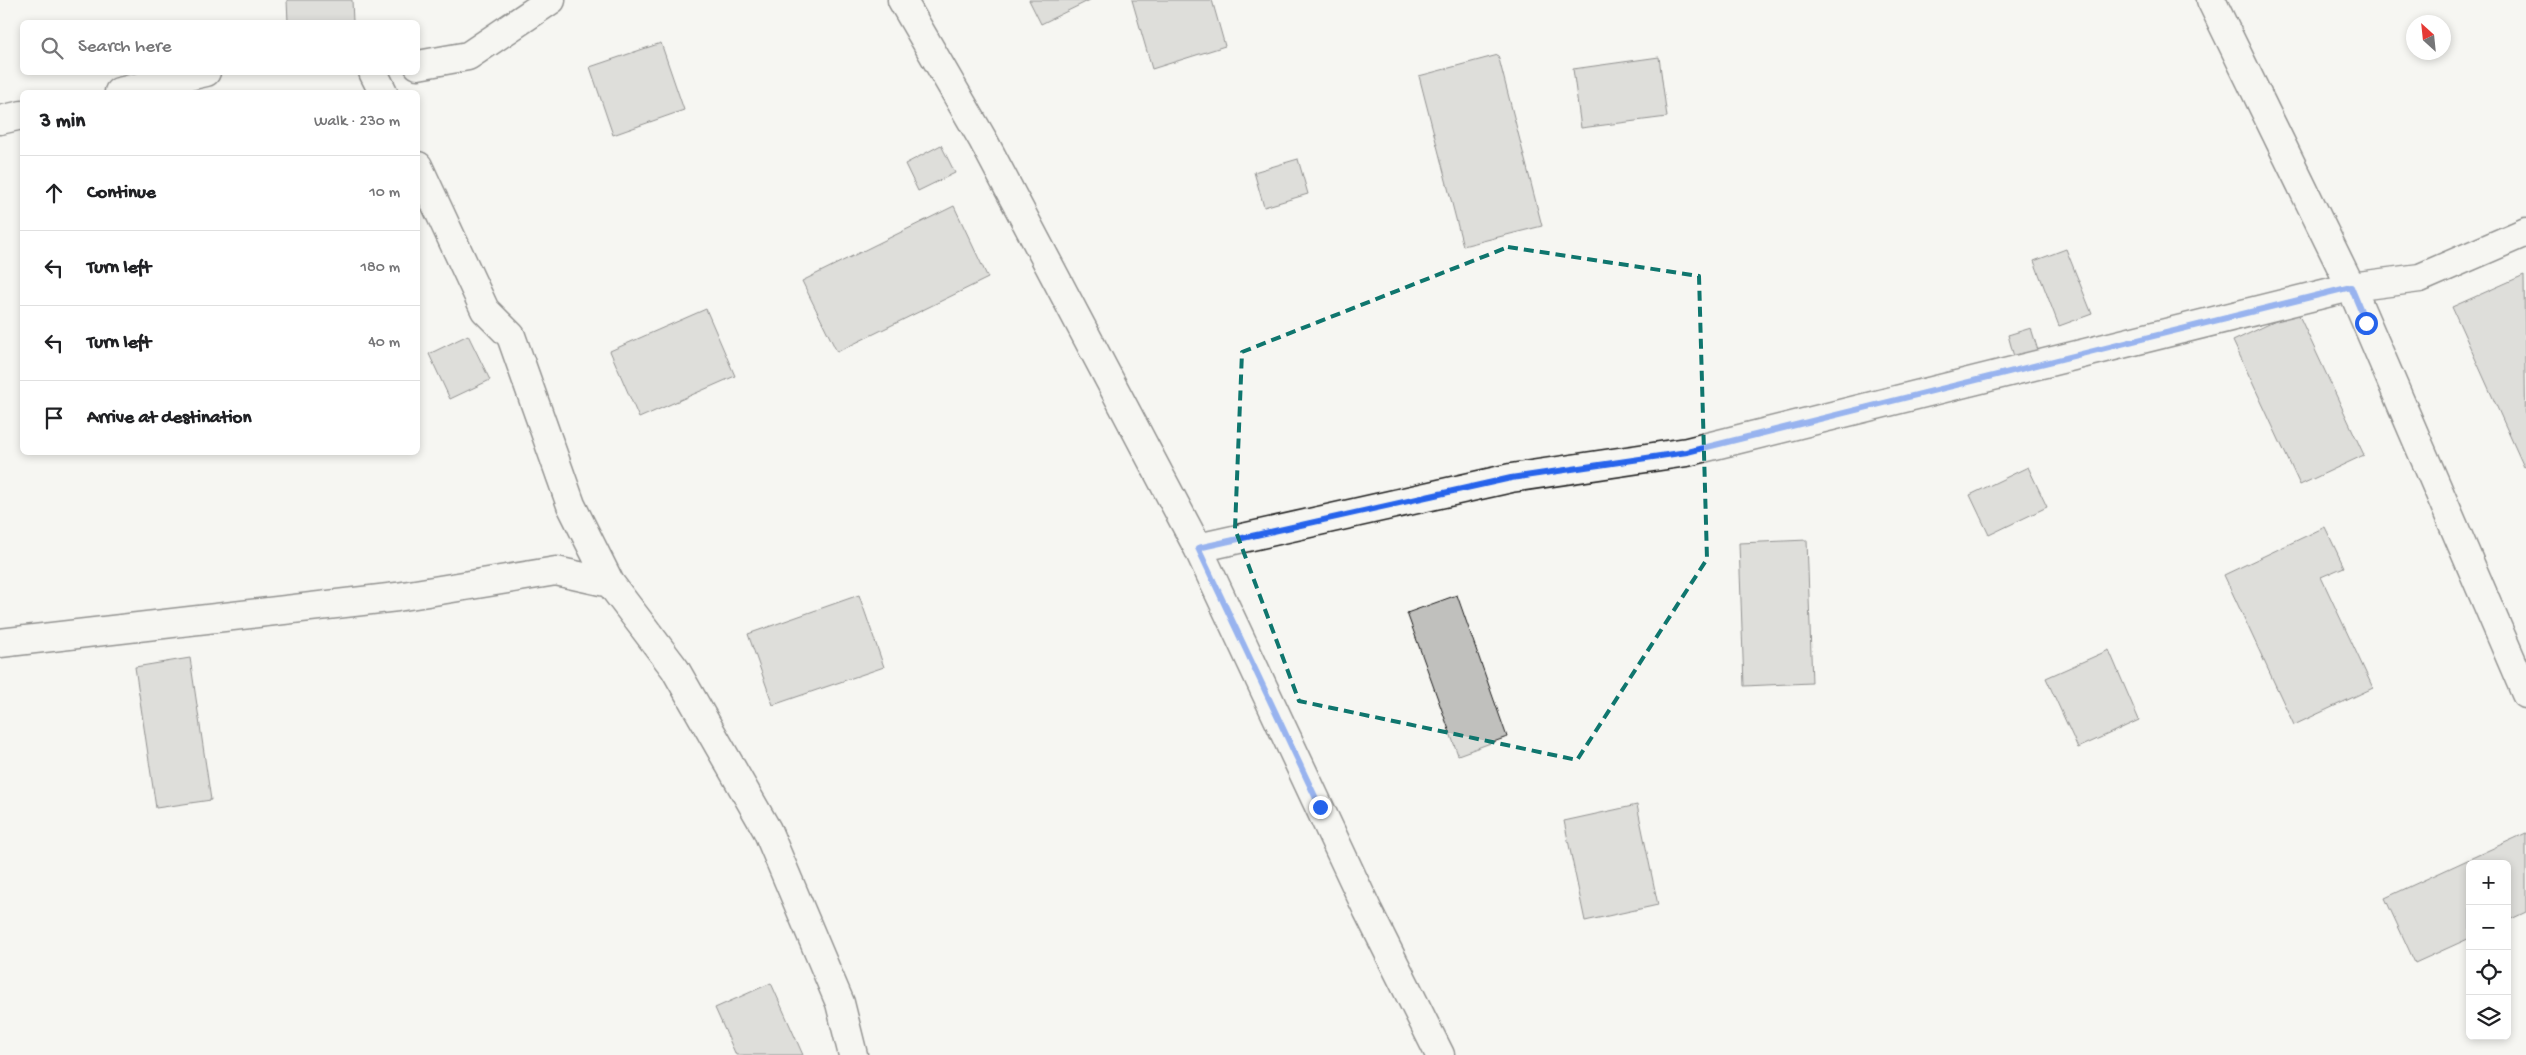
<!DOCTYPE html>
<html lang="en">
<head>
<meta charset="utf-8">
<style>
  body { margin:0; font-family:"Gochi Hand",sans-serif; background:#f6f6f6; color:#202124 }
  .controls { position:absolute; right:15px; bottom:15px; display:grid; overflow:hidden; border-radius:8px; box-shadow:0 2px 8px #0003 }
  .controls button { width:45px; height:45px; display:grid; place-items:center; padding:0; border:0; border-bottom:1px solid #e0e0e0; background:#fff; color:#202124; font:25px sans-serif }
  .compass { position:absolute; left:2406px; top:15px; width:45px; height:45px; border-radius:50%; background:#fff; box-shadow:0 2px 8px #0003; rotate:333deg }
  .stop { position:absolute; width:15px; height:15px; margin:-11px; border:4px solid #2563eb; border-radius:50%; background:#fff }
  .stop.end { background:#2563eb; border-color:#fff; box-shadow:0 1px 5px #0008 }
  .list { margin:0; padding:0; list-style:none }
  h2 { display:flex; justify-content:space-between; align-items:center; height:65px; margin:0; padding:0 20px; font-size:21px }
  h2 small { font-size:16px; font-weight:400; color:#757577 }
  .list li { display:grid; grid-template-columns:32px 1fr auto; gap:15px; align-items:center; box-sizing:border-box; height:75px; padding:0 20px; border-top:1px solid #e0e0e0 }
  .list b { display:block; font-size:19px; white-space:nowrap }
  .list em { font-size:16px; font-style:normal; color:#757577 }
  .icon { flex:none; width:28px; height:28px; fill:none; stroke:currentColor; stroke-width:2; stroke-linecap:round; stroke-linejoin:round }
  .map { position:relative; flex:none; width:2526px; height:1055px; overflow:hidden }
  .search { position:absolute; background:#fff; box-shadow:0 2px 8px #0003; left:20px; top:20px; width:400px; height:55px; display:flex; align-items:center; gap:12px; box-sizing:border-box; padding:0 18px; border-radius:8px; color:#757577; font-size:19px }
  .panel { position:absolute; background:#fff; box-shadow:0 2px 8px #0003; left:20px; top:90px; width:400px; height:365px; border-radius:8px }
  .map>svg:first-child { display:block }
  .building { fill:#c0c0bd; stroke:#1c1c1c }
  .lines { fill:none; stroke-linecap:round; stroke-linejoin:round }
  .minor-casing { stroke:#1c1c1c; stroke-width:31 }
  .minor { stroke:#f6f6f2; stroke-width:28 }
  .route { stroke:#2563eb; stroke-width:6 }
  .marked { fill:none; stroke:#0f766e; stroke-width:4; stroke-dasharray:10 6; stroke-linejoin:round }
</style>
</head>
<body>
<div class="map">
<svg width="2526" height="1055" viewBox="0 0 2526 1055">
  <rect width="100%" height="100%" fill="#f6f6f2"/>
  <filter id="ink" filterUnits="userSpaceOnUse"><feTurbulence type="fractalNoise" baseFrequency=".02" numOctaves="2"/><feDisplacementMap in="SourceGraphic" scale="10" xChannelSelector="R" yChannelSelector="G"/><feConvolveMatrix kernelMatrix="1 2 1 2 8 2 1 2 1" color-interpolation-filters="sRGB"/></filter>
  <g filter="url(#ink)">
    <!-- building -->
    <path class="building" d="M287,0H352L353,22H288Z
      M1029,0H1090L1041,24Z
      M1132,0H1212L1225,46L1152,69Z
      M661,43L684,110L613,135L590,67Z
      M1498,55L1542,226L1463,246L1419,76Z
      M1659,57L1667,117L1581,128L1573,69Z
      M941,145L955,173L918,191L905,164Z
      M1298,159L1308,194L1264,207L1254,172Z
      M954,206L988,278L837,352L802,281Z
      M2066,249L2092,314L2059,326L2034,261Z
      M2524,275L2526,466L2524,467L2452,307Z
      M706,309L735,376L639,418L610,351Z
      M2297,311L2364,455L2300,485L2233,341Z
      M2031,328L2040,357L2016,364L2008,335Z
      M468,335L490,380L450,399L429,354Z
      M2028,467L2047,507L1989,535L1970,495Z
      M2325,527L2344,567L2321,577L2373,688L2294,725L2224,575Z
      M1807,540L1812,683L1744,686L1739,543Z
      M859,595L884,667L773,705L748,634Z
      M1457,595L1507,737L1458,755L1407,613Z
      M2109,650L2139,720L2078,748L2046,678Z
      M190,658L211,800L156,808L135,667Z
      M1637,805L1658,905L1585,921L1564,821Z
      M2526,833V912L2507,921V864H2470V938L2415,963L2385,898Z
      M771,983L803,1055H736L715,1008Z"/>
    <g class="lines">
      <!-- minor casing -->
      <g class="minor-casing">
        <path id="minor" d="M902,0L983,140L1198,548L1368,911L1440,1055
          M2211,0L2351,287L2526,694
          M418,65L468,56L551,0
          M373,72L383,92
          M119,92L206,72
          M0,120L22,115
          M418,166L485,310L511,336L571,505L610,583
          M1198,548L1511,478L1687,452L2351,287L2420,278L2526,232
          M0,643L397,597L556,571L610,583L675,669L767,830L840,1003L853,1055"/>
      </g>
      <!-- minor -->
      <use href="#minor" class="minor"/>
    </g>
  </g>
  <g class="lines" filter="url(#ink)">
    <!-- route -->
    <path class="route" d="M1320,807L1198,548L1511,478L1687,452L2351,287L2366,323"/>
  </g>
  <!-- marked area -->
  <path d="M0 0H2526V1055H0ZM1508,247L1699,276L1707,559L1577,760L1299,701L1235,529L1242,352Z" fill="#f6f6f2" fill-opacity=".55" fill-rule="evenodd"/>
  <path class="marked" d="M1508,247L1699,276L1707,559L1577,760L1299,701L1235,529L1242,352Z"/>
</svg>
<div class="controls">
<button>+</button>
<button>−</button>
<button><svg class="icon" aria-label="locate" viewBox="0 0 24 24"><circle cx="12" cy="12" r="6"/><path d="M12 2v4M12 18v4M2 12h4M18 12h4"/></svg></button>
<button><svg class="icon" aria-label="layers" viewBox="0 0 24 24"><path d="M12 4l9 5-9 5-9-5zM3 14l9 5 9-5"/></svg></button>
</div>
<svg class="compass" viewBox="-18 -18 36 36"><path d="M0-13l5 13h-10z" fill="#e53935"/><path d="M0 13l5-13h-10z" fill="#757577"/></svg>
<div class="stop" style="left:2366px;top:323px"></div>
<div class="stop end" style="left:1320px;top:807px"></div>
<div class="search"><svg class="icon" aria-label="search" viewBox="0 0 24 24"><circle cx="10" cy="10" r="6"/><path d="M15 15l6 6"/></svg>Search here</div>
<section class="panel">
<h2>3 min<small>Walk · 230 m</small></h2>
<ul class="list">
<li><svg class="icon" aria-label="ahead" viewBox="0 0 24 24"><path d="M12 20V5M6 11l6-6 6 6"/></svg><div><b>Continue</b></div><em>10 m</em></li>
<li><svg class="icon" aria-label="left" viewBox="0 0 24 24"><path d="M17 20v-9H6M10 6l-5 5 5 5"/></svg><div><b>Turn left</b></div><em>180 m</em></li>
<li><svg class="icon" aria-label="left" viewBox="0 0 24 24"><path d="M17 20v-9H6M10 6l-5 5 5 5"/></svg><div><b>Turn left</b></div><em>40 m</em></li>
<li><svg class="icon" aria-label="arrive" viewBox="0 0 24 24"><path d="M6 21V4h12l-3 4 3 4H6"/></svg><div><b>Arrive at destination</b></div></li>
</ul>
</section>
</div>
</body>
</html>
